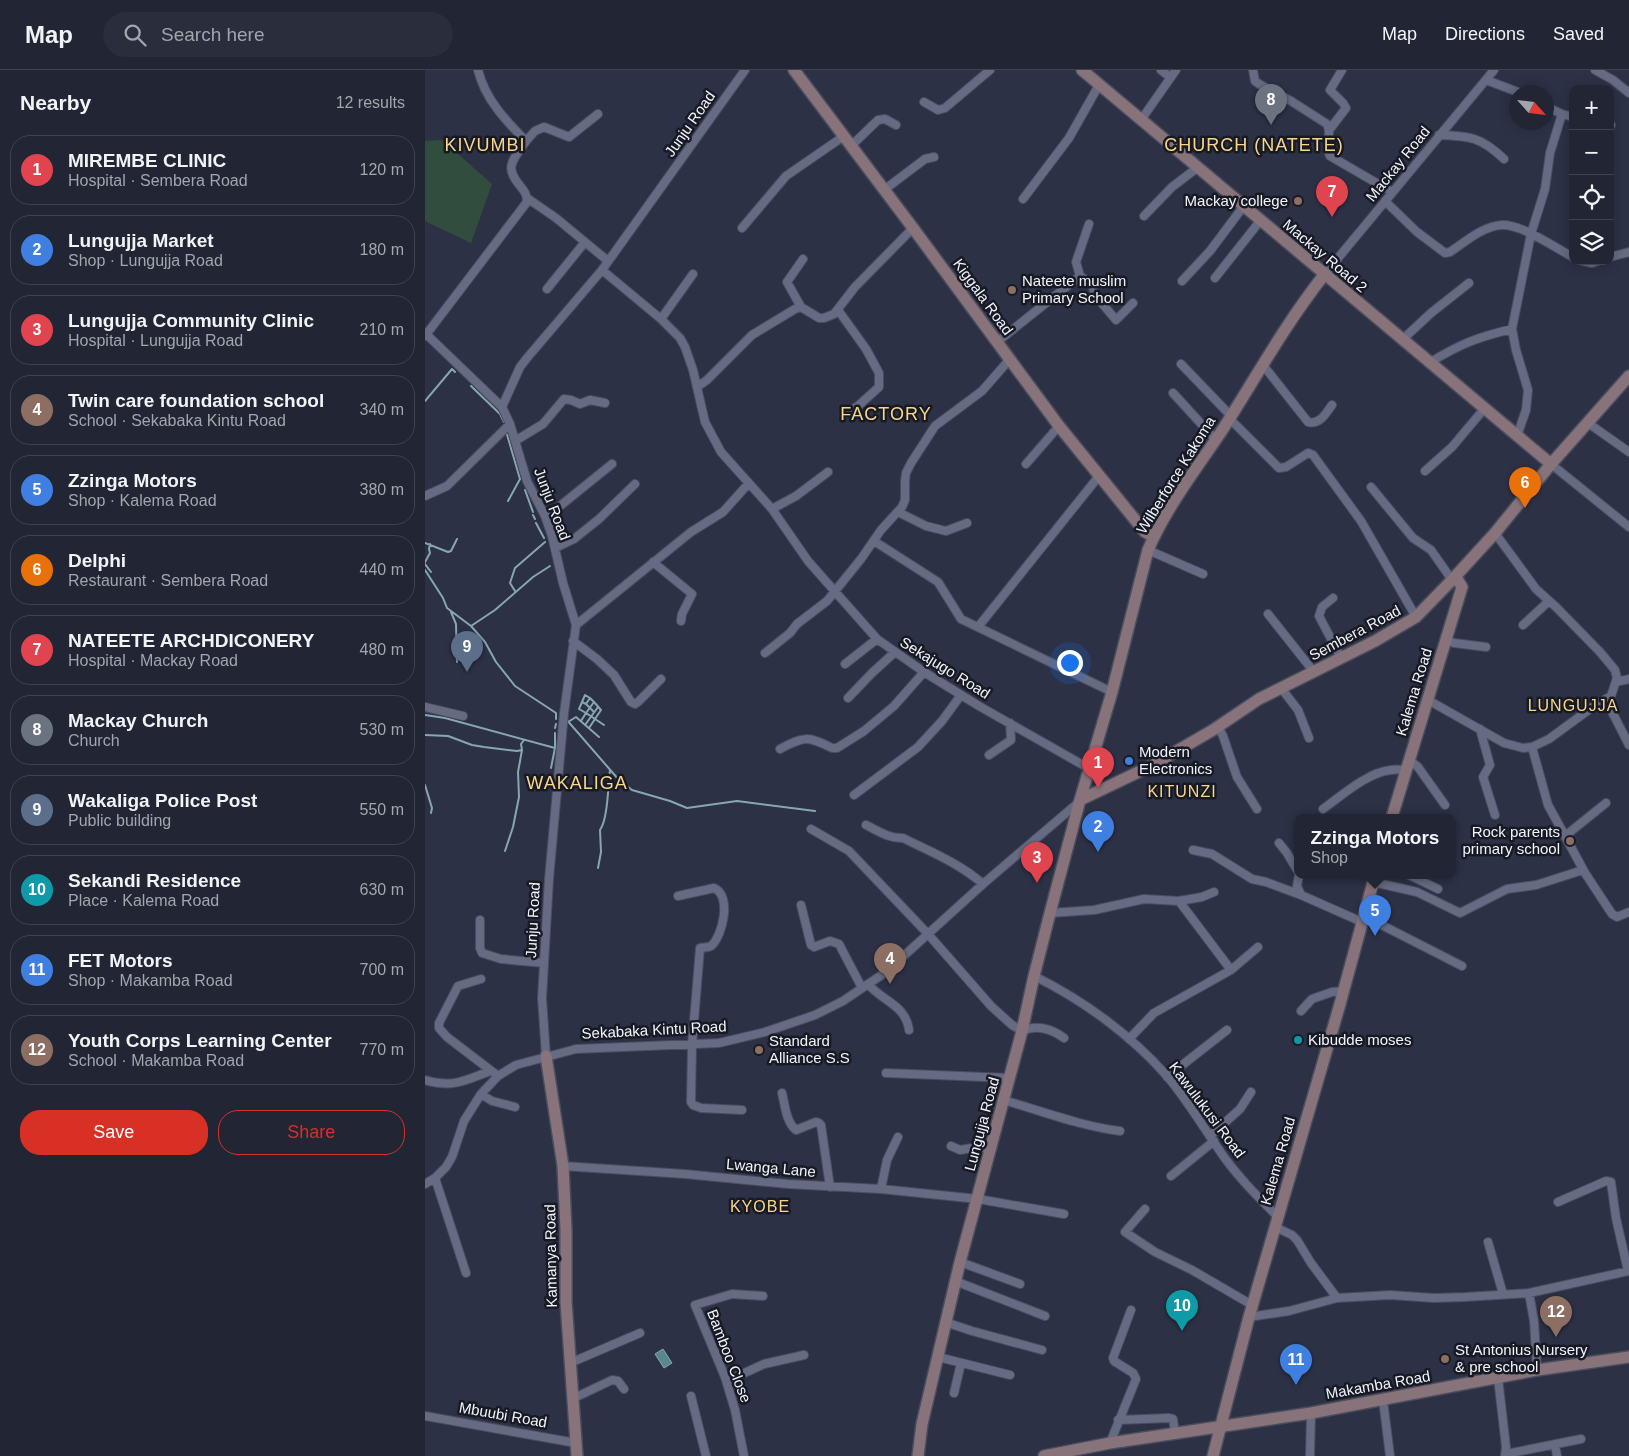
<!DOCTYPE html>
<html lang="en">
<head>
<meta charset="utf-8">
<style>
  body { margin:0; font-family:Helvetica,sans-serif; background:#2a2d3c; color:#f1f3f6 }
  .controls { position:absolute; right:15px; top:15px; display:grid; overflow:hidden; border-radius:10px; box-shadow:0 2px 12px #0003 }
  .controls button { width:45px; height:45px; display:grid; place-items:center; padding:0; border:0; border-bottom:1px solid #3f424f; background:#222534; color:#f1f3f6; font:25px sans-serif }
  .compass { position:absolute; left:1084px; top:15px; width:45px; height:45px; border-radius:50%; background:#222534; box-shadow:0 2px 12px #0003; rotate:117deg }
  .you { position:absolute; left:644px; top:592px; width:18px; height:18px; margin:-12px; border:4px solid #fff; border-radius:50%; background:#1a73e8; box-shadow:0 0 0 8px #1a73e833 }
  .badge { display:grid; place-items:center; width:32px; height:32px; border-radius:50%; background:#d93025; color:#fff; font-size:16px; font-weight:700 }
  .pin { position:absolute; translate:-50% -41px; filter:drop-shadow(0 1px 2px #0008) }
  .pin::after { content:''; position:absolute; top:26px; width:18px; height:15px; background:inherit; clip-path:polygon(0 0,100% 0,50% 100%) }
  .popup { position:absolute; left:869px; top:744px; width:162px; height:65px; box-sizing:border-box; display:grid; place-content:center; border-radius:10px; background:#222534; filter:drop-shadow(0 1px 4px #0005); font-size:16px; white-space:nowrap; color:#a2a5ac }
  .popup b { font-size:19px; color:#f1f3f6 }
  .popup::after { content:''; position:absolute; left:50%; top:100%; margin-left:-10px; border:10px solid transparent; border-top-color:#222534 }
  .list { margin:0; padding:0; list-style:none }
  h2 { display:flex; justify-content:space-between; align-items:center; height:65px; margin:0; padding:0 20px; font-size:21px }
  h2 small { font-size:16px; font-weight:400; color:#a2a5ac }
  .list li { display:grid; grid-template-columns:32px 1fr auto; gap:15px; align-items:center; box-sizing:border-box; height:70px; margin:0 10px 10px; padding:0 10px; border:1px solid #3f424f; border-radius:20px }
  .list b { display:block; font-size:19px; white-space:nowrap }
  .list p { margin:0; font-size:16px; white-space:nowrap; color:#a2a5ac }
  .list em { font-size:16px; font-style:normal; color:#a2a5ac }
  .actions { display:flex; gap:10px; padding:15px 20px }
  .actions a { flex:1; padding:11px 0; border:1px solid #d93025; border-radius:20px; text-align:center; font-size:18px; color:#d93025 }
  .actions .main { background:#d93025; color:#fff }
  .icon { flex:none; width:28px; height:28px; fill:none; stroke:currentColor; stroke-width:2; stroke-linecap:round; stroke-linejoin:round }
  .map { position:relative; flex:none; width:1204px; height:1386px; overflow:hidden }
  header { display:flex; align-items:center; gap:30px; box-sizing:border-box; height:70px; padding:0 25px; background:#222534; border-bottom:1px solid #3f424f }
  header strong { font-size:24px }
  nav { display:flex; gap:28px; margin-inline-start:auto; font-size:18px }
  .search { width:350px; height:45px; background:#2a2d3c; display:flex; align-items:center; gap:12px; box-sizing:border-box; padding:0 18px; border-radius:28px; color:#a2a5ac; font-size:19px }
  main { display:flex }
  aside { flex:1; background:#222534 }
  .map>svg:first-child { display:block }
  .green { fill:#314d3e }
  .water { fill:#598790; stroke:#86a7b1 }
  .lines { fill:none; stroke-linecap:round; stroke-linejoin:round }
  .stream { stroke:#86a7b1; stroke-width:2 }
  .street-casing { stroke:#4a4d5e; stroke-width:10 }
  .secondary-casing { stroke:#4a4d5e; stroke-width:14 }
  .street { stroke:#666b83; stroke-width:8 }
  .secondary { stroke:#89737b; stroke-width:11 }
  .education-dot { fill:#8d6e63; stroke:#181a23; stroke-width:2 }
  .shop-dot { fill:#3f7fe0; stroke:#181a23; stroke-width:2 }
  .culture-dot { fill:#0f9aa8; stroke:#181a23; stroke-width:2 }
  .labels { text-anchor:middle; stroke-width:5; stroke-linejoin:round; paint-order:stroke }
  .street-label { font-size:15px; fill:#f0f3fe; stroke:#181a23 }
  .poi-label { font-size:15px; fill:#f0f3fe; stroke:#181a23; text-anchor:start }
  .neighbourhood-label { font-size:16px; letter-spacing:1px; fill:#f7d68c; stroke:#181a23 }
  .quarter-label { font-size:18px; letter-spacing:1px; fill:#f7d68c; stroke:#181a23 }
</style>
</head>
<body>
<header>
<strong>Map</strong>
<div class="search"><svg class="icon" aria-label="search" viewBox="0 0 24 24"><circle cx="10" cy="10" r="6"/><path d="M15 15l6 6"/></svg>Search here</div>
<nav><a>Map</a><a>Directions</a><a>Saved</a></nav>
</header>
<main>
<aside>
<h2>Nearby<small>12 results</small></h2>
<ul class="list">
<li><span class="badge" style="background:#e0444e">1</span><div><b>MIREMBE CLINIC</b><p>Hospital · Sembera Road</p></div><em>120 m</em></li>
<li><span class="badge" style="background:#3f7fe0">2</span><div><b>Lungujja Market</b><p>Shop · Lungujja Road</p></div><em>180 m</em></li>
<li><span class="badge" style="background:#e0444e">3</span><div><b>Lungujja Community Clinic</b><p>Hospital · Lungujja Road</p></div><em>210 m</em></li>
<li><span class="badge" style="background:#8d6e63">4</span><div><b>Twin care foundation school</b><p>School · Sekabaka Kintu Road</p></div><em>340 m</em></li>
<li><span class="badge" style="background:#3f7fe0">5</span><div><b>Zzinga Motors</b><p>Shop · Kalema Road</p></div><em>380 m</em></li>
<li><span class="badge" style="background:#e8710a">6</span><div><b>Delphi</b><p>Restaurant · Sembera Road</p></div><em>440 m</em></li>
<li><span class="badge" style="background:#e0444e">7</span><div><b>NATEETE ARCHDICONERY</b><p>Hospital · Mackay Road</p></div><em>480 m</em></li>
<li><span class="badge" style="background:#6b7280">8</span><div><b>Mackay Church</b><p>Church</p></div><em>530 m</em></li>
<li><span class="badge" style="background:#5c6f8a">9</span><div><b>Wakaliga Police Post</b><p>Public building</p></div><em>550 m</em></li>
<li><span class="badge" style="background:#0f9aa8">10</span><div><b>Sekandi Residence</b><p>Place · Kalema Road</p></div><em>630 m</em></li>
<li><span class="badge" style="background:#3f7fe0">11</span><div><b>FET Motors</b><p>Shop · Makamba Road</p></div><em>700 m</em></li>
<li><span class="badge" style="background:#8d6e63">12</span><div><b>Youth Corps Learning Center</b><p>School · Makamba Road</p></div><em>770 m</em></li>
</ul>
<div class="actions"><a class="main">Save</a><a>Share</a></div>
</aside>
<div class="map">
<svg width="1204" height="1386" viewBox="0 0 1204 1386">
  <rect width="100%" height="100%" fill="#2d3146"/>
  <!-- green -->
  <path class="green" d="M17,70L67,114L46,173L0,151V71Z"/>
  <!-- water -->
  <path class="water" d="M238,1279L247,1293L239,1298L230,1284Z"/>
  <g class="lines">
    <!-- stream -->
    <path class="stream" d="M46,316L75,344L79,352
      M0,331L27,299L30,302
      M81,361L95,409L83,431
      M100,420L108,442
      M108,445L110,449
      M111,453L119,468
      M0,473L23,482L26,481L32,469
      M0,492L5,483L4,479L5,474
      M0,494L6,502
      M0,500L18,528L22,538L46,556L60,572L71,592L90,616L131,643V649
      M90,521L85,513L90,498L120,472
      M26,542L31,554L32,592
      M46,556L70,540L108,507L125,496
      M157,632L154,639L161,643L169,632L176,640L164,658
      M169,632L165,628L161,634L169,642
      M161,634L157,632L160,625L165,628
      M0,645L20,648L130,678V663
      M141,649L194,710L207,720L245,731L262,738L312,731L390,741
      M156,651L161,643L179,655
      M143,652L151,647L174,667
      M160,655L173,637
      M130,658L131,654
      M0,665L23,666L47,675L59,677L92,681L97,680
      M126,698L130,678
      M0,715L7,738L6,743
      M80,781L88,757L94,727L93,702L97,680L96,674L99,670
      M173,798L176,782L175,760C183,749 183,715 185,700"/>
    <!-- street casing -->
    <g class="street-casing">
      <path id="street" d="M736,0L745,7
        M828,0L830,11L834,14L866,31L902,54C908,65 899,75 905,86L967,122
        M1170,0L1188,10L1204,23
        M1061,10L1093,22
        M499,32L513,40L520,38L565,0
        M1137,44L1148,47
        M716,50L751,0
        M1185,55H1186
        M905,59L921,38L918,33L905,20L917,0
        M1014,65C1045,66 1056,67 1079,89
        M101,71L110,61L119,57L144,67L173,44
        M426,76L453,50L460,49L471,55
        M459,120L500,89L509,87
        M102,128L131,148L160,172
        M598,129L644,68L674,15
        M960,131L992,162L1020,183L1025,182C1040,172 1058,156 1077,155C1097,154 1130,178 1148,187
        M719,146L747,117L772,98
        M317,158L361,106L419,66
        M1185,187L1204,182
        M1158,191L1167,193L1173,191
        M177,200L236,249L255,268L260,277L268,300L280,352L296,382L347,439L383,491L452,569L499,602L554,636L665,699
        M899,205L1069,0
        M655,206L667,214L670,225L691,250L708,233
        M790,208L835,151
        M757,211L785,181L818,137
        M122,219L160,172L183,191
        M376,237L362,212L378,189
        M413,240L441,279L454,303V317L433,336L419,344
        M236,249L268,204
        M1087,259L1091,280L1103,320L1101,340L1092,366
        M0,263L77,337
        M0,266L102,132C102,125 100,122 96,117C78,96 88,91 101,71C81,51 60,29 53,0
        M977,270L1006,243L1044,213
        M572,272L655,206L651,192L664,154
        M1004,293C1035,274 1053,267 1087,259L1106,164L1120,119L1125,83L1137,44L1122,37
        M756,294L806,346
        M838,295L883,352C895,355 901,343 907,335
        M272,317L282,310L327,265L370,239L376,237L394,248H399L409,244L430,217L488,158
        M748,323L791,370
        M804,348L854,398L861,397L883,383L888,385L936,451L991,547
        M1163,353L1204,382
        M90,371L118,354L139,329L146,330L155,334L165,330L180,333
        M601,394L634,356
        M1126,394L1204,457
        M1000,401L1027,377L1059,339
        M946,417L988,468L1006,480L1027,510
        M0,426L22,416L85,354
        M347,439L371,426L403,402
        M473,442L501,456L521,461L542,453
        M120,446L135,436L187,394
        M1070,463L1111,519L1131,537L1175,582L1190,600L1192,608L1186,626L1184,636L1204,675
        M449,471L513,512L536,549L687,622
        M130,478L149,469L174,449L210,414
        M723,480L778,504
        M228,492L267,524L257,544L256,551
        M908,528L897,537L894,546L916,588
        M843,544L889,602
        M151,555L266,462L298,442L324,413
        M1098,555L1124,531
        M553,557L674,406
        M1021,570L1029,573L1061,577
        M148,571L172,589L189,605L206,632L210,634L213,632L236,609
        M340,583L365,563L372,554L402,531L436,489L456,460L477,437L480,430V411L481,403L486,393L510,356L557,321L585,289
        M420,594L452,569
        M1191,612L1204,609
        M856,618L873,640L884,668
        M423,628L447,603L470,582
        M1003,630L1079,673L1098,678L1107,677L1124,669L1169,636L1186,626
        M0,637L38,646
        M793,656L798,666L812,707L832,739
        M1055,659L1065,695L1058,707L1070,745
        M1107,677L1123,735L1140,766L1181,733
        M355,679C380,666 382,666 407,678H412L439,661L469,636L499,602
        M564,685L586,670L585,653
        M984,690L993,697L1020,735
        M429,725L493,677L517,651L536,625
        M898,739C916,726 943,702 966,700C971,699 976,700 981,700
        M441,755C453,761 465,769 478,768C506,782 534,793 558,814
        M386,759L424,781L503,864L566,936L587,955L597,961C611,954 627,959 639,968
        M1140,766L1160,803L1187,844L1192,847L1204,842
        M854,773L862,783L872,800
        M768,780L787,784L827,809L841,812L876,825
        M874,805L872,816L876,825L937,852
        M984,805L1013,819
        M948,812L992,822L1035,843L1082,819L1111,815L1158,800
        M253,826L289,818C307,825 298,866 286,876C283,878 278,877 275,878L267,975L266,1032L268,1035L276,1038L317,1040
        M754,831L806,900
        M376,835L386,875L389,877L405,871L414,874L437,918
        M625,843L669,840L719,829L754,831L777,827L789,822
        M939,846L1037,896
        M55,850V878L57,883L76,889L119,893
        M609,906C658,930 706,965 742,1006C763,1031 780,1060 799,1087C815,1109 834,1128 853,1147
        M56,909L33,916L14,953V958L22,967L73,1006
        M443,914C457,931 481,935 484,960
        M876,941L887,929L907,922L919,921
        M704,969L729,943L806,900L833,877
        M121,986L117,928L124,809L139,643L151,555L138,513L127,466L120,446L102,411L85,354L77,337L95,297L102,288L177,200L320,0
        M461,1003L584,1008
        M742,1007L802,960
        M0,1010C28,1018 39,1011 65,1001
        M357,1023C360,1035 361,1052 371,1060L391,1052L394,1053L396,1055L405,1117
        M56,1024L67,1031L90,1037
        M578,1030C617,1041 655,1056 695,1061
        M785,1066L815,1039L826,1022
        M526,1076L535,1080L553,1077L566,1079
        M138,1096L260,1104L363,1114L456,1119L553,1129L639,1144
        M746,1106L789,1071
        M10,1108L41,1203
        M0,1114L10,1108L21,1097L27,1087L39,1051L56,1024L73,1006L91,995L151,979L294,973L340,962L390,945L418,931L461,902L558,814L654,732
        M456,1119L462,1090L473,1067
        M1133,1132L1181,1111L1186,1112L1191,1148L1203,1201
        M720,1139L700,1162L730,1182L767,1200L827,1235
        M850,1157L867,1165L872,1170L886,1193L912,1228L965,1225L1009,1228L1040,1227L1104,1223L1204,1201
        M1063,1172L1078,1224
        M535,1192L595,1214
        M530,1211L620,1246
        M1104,1223L1109,1251L1112,1300
        M824,1247L864,1241L912,1228
        M520,1252L547,1261L617,1280
        M513,1287L585,1305
        M145,1293L215,1263
        M1073,1308L1081,1377L1080,1386
        M302,1311L339,1294L379,1285
        M529,1323L536,1293
        M266,1326L281,1386
        M147,1329L187,1310L193,1311L199,1319
        M958,1330L965,1386
        M0,1346L151,1373
        M693,1350L744,1348L748,1349L750,1363
        M685,1373L711,1309L708,1303L689,1291L688,1288L706,1240
        M1130,1374L1132,1386
        M1081,1384L1156,1369
        M319,1386L310,1340L300,1307L270,1235L307,1224L338,1226
        M885,1386L886,1343"/>
    </g>
    <!-- secondary casing -->
    <g class="secondary-casing">
      <path id="secondary" d="M369,0L488,158L634,356L720,462L729,467
        M657,0L1126,394
        M655,730L726,696L788,660L834,629L950,571L991,547L1027,510L1070,463L1126,394L1204,306
        M967,747L1037,517L1031,507
        M121,986L138,1096L141,1159V1232L152,1386
        M493,1386L497,1354L535,1192L597,961L609,906L625,843L655,730L687,622L723,480C742,436 772,398 798,359C831,307 861,253 899,205
        M619,1386L685,1373L886,1343L1112,1300L1204,1287
        M788,1386L824,1247L915,934L950,805"/>
    </g>
    <!-- street -->
    <use href="#street" class="street"/>
    <!-- secondary -->
    <use href="#secondary" class="secondary"/>
  </g>
  <!-- markers -->
  <g class="education-dot">
    <circle cx="873" cy="131" r="5"/>
    <circle cx="587" cy="220" r="5"/>
    <circle cx="1145" cy="771" r="5"/>
    <circle cx="334" cy="980" r="5"/>
    <circle cx="1020" cy="1289" r="5"/>
  </g>
  <circle class="shop-dot" cx="704" cy="691" r="5"/>
  <circle class="culture-dot" cx="873" cy="970" r="5"/>
  <g class="labels">
    <!-- street labels -->
    <g class="street-label">
      <text transform="translate(265 54) rotate(-55)" y="5">Junju Road</text>
      <text transform="translate(973 94) rotate(-51)" y="5">Mackay Road</text>
      <text transform="translate(900 186) rotate(40)" y="5">Mackay Road 2</text>
      <text transform="translate(558 227) rotate(54)" y="5">Kiggala Road</text>
      <text transform="translate(751 405) rotate(-58)" y="5">Wilberforce Kakoma</text>
      <text transform="translate(127 434) rotate(69)" y="5">Junju Road</text>
      <text transform="translate(930 563) rotate(-28)" y="5">Sembera Road</text>
      <text transform="translate(520 598) rotate(32)" y="5">Sekajugo Road</text>
      <text transform="translate(989 622) rotate(-73)" y="5">Kalema Road</text>
      <text transform="translate(108 850) rotate(-87)" y="5">Junju Road</text>
      <text transform="translate(229 960) rotate(-3)" y="5">Sekabaka Kintu Road</text>
      <text transform="translate(782 1040) rotate(53)" y="5">Kawulukusi Road</text>
      <text transform="translate(557 1054) rotate(-75)" y="5">Lungujja Road</text>
      <text transform="translate(853 1091) rotate(-74)" y="5">Kalema Road</text>
      <text transform="translate(346 1098) rotate(5)" y="5">Lwanga Lane</text>
      <text transform="translate(126 1186) rotate(-91)" y="5">Kamanya Road</text>
      <text transform="translate(304 1286) rotate(69)" y="5">Bamboo Close</text>
      <text transform="translate(953 1315) rotate(-10)" y="5">Makamba Road</text>
      <text transform="translate(78 1345) rotate(10)" y="5">Mbuubi Road</text>
    </g>
    <!-- poi labels -->
    <g class="poi-label">
      <text x="863" y="136" text-anchor="end">Mackay college</text>
      <text x="597" y="216">Nateete muslim<tspan x="597" dy="17">Primary School</tspan></text>
      <text x="714" y="687">Modern<tspan x="714" dy="17">Electronics</tspan></text>
      <text x="1135" y="767" text-anchor="end">Rock parents<tspan x="1135" dy="17">primary school</tspan></text>
      <text x="883" y="975">Kibudde moses</text>
      <text x="344" y="976">Standard<tspan x="344" dy="17">Alliance S.S</tspan></text>
      <text x="1030" y="1285">St Antonius Nursery<tspan x="1030" dy="17">&amp; pre school</tspan></text>
    </g>
    <!-- neighbourhood labels -->
    <g class="neighbourhood-label">
      <text x="1148" y="641">LUNGUJJA</text>
      <text x="757" y="727">KITUNZI</text>
      <text x="335" y="1142">KYOBE</text>
    </g>
    <!-- quarter labels -->
    <g class="quarter-label">
      <text x="60" y="81">KIVUMBI</text>
      <text x="829" y="81">CHURCH (NATETE)</text>
      <text x="461" y="350">FACTORY</text>
      <text x="152" y="719">WAKALIGA</text>
    </g>
  </g>
</svg>
<div class="controls">
<button>+</button>
<button>−</button>
<button><svg class="icon" aria-label="locate" viewBox="0 0 24 24"><circle cx="12" cy="12" r="6"/><path d="M12 2v4M12 18v4M2 12h4M18 12h4"/></svg></button>
<button><svg class="icon" aria-label="layers" viewBox="0 0 24 24"><path d="M12 4l9 5-9 5-9-5zM3 14l9 5 9-5"/></svg></button>
</div>
<svg class="compass" viewBox="-18 -18 36 36"><path d="M0-13l5 13h-10z" fill="#e53935"/><path d="M0 13l5-13h-10z" fill="#a2a5ac"/></svg>
<div class="you"></div>
<div class="pin badge" style="left:673px;top:718px;background:#e0444e">1</div>
<div class="pin badge" style="left:673px;top:782px;background:#3f7fe0">2</div>
<div class="pin badge" style="left:612px;top:813px;background:#e0444e">3</div>
<div class="pin badge" style="left:465px;top:914px;background:#8d6e63">4</div>
<div class="pin badge" style="left:950px;top:866px;background:#3f7fe0">5</div>
<div class="popup"><b>Zzinga Motors</b>Shop</div>
<div class="pin badge" style="left:1100px;top:438px;background:#e8710a">6</div>
<div class="pin badge" style="left:907px;top:147px;background:#e0444e">7</div>
<div class="pin badge" style="left:846px;top:55px;background:#6b7280">8</div>
<div class="pin badge" style="left:42px;top:602px;background:#5c6f8a">9</div>
<div class="pin badge" style="left:757px;top:1261px;background:#0f9aa8">10</div>
<div class="pin badge" style="left:871px;top:1315px;background:#3f7fe0">11</div>
<div class="pin badge" style="left:1131px;top:1267px;background:#8d6e63">12</div>
</div>
</main>
</body>
</html>
